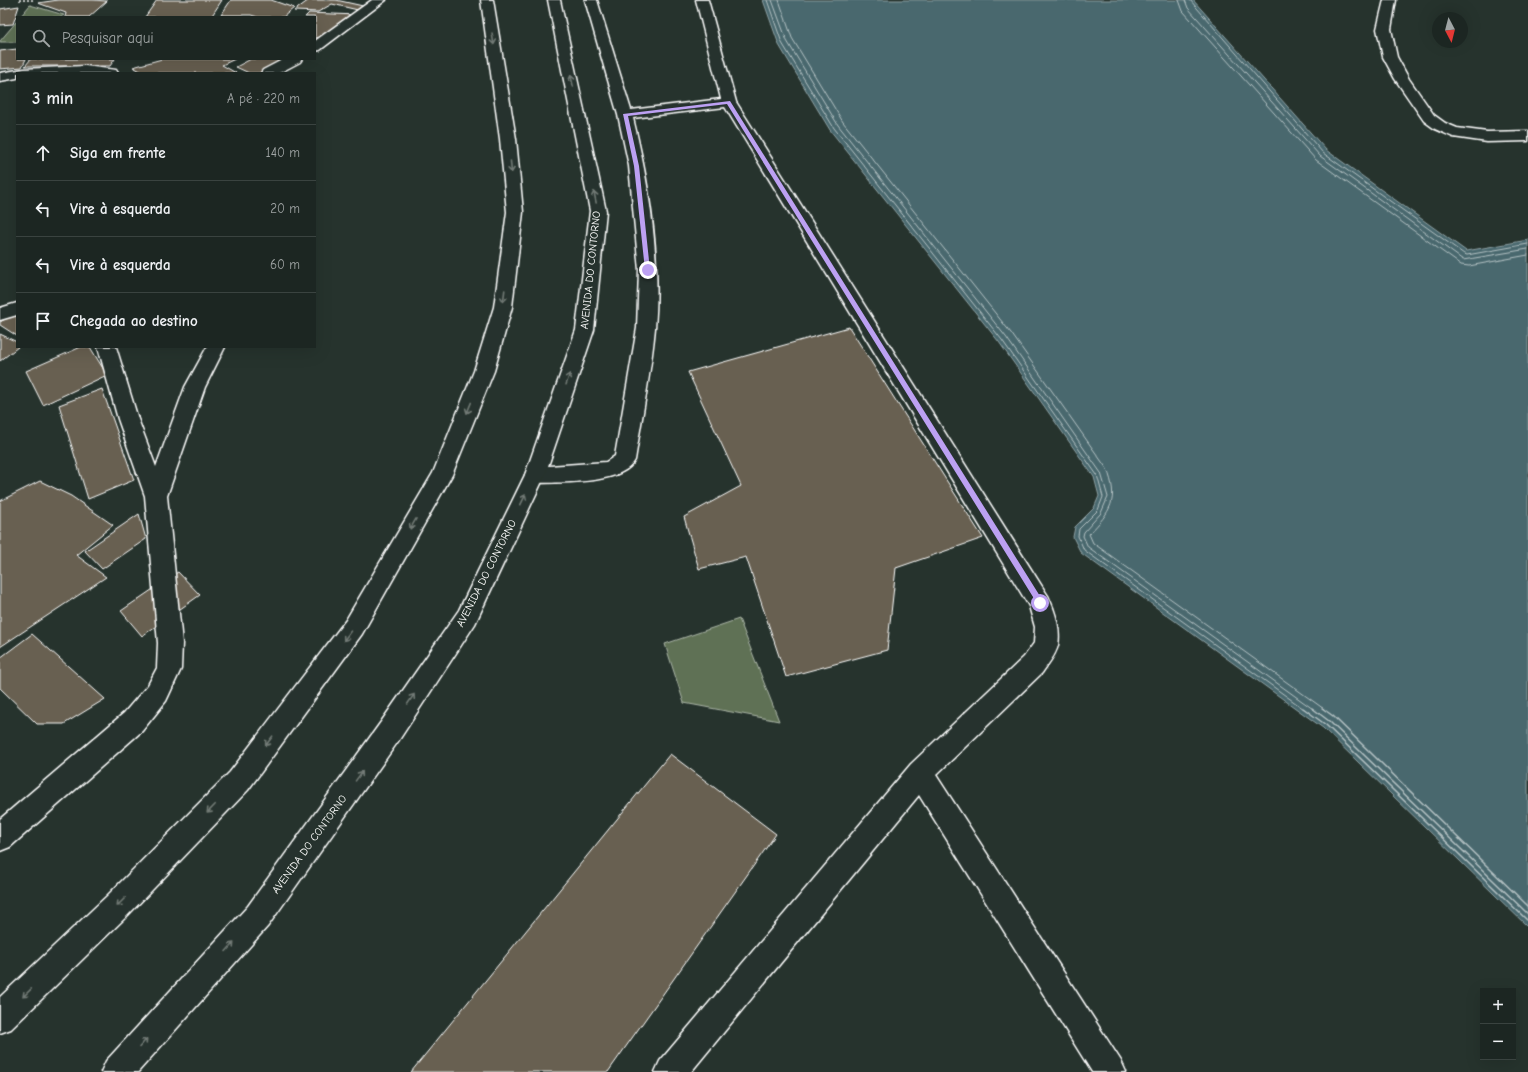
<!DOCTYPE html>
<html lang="pt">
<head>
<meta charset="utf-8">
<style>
  body { margin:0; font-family:"Comic Neue",sans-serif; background:#29322f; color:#f1f3f6 }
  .controls { position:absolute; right:12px; bottom:12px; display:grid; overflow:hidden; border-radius:0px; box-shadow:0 4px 16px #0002 }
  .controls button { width:36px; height:36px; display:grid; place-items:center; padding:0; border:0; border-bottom:1px solid #3a4340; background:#1c2622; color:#f1f3f6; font:20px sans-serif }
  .compass { position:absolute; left:1432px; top:12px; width:36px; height:36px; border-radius:50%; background:#1c2622; box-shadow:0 4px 16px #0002; rotate:173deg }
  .stop { position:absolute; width:12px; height:12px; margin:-9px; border:3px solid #bca0f2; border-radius:50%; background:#fff }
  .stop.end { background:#bca0f2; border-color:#fff; box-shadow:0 1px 4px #0008 }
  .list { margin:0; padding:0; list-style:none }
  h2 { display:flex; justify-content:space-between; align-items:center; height:52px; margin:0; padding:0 16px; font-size:17px }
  h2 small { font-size:13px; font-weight:400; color:#a0a5a5 }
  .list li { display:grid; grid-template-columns:26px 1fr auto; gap:12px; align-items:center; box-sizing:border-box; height:56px; padding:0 16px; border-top:1px solid #3a4340 }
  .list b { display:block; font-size:15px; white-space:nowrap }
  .list em { font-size:13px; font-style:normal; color:#a0a5a5 }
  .icon { flex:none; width:22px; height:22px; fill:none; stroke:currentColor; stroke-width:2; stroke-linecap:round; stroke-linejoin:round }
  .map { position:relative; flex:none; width:1528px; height:1072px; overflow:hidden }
  .search { position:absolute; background:#1c2622; box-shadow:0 4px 16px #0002; left:16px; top:16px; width:300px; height:44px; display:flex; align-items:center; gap:10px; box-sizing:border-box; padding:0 14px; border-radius:0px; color:#a0a5a5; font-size:15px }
  .panel { position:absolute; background:#1c2622; box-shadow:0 4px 16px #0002; left:16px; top:72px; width:300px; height:276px; border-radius:0px }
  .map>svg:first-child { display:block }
  .green { fill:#5e7154; stroke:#aeb8aa }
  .water { fill:#48686e; stroke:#91a4a8 }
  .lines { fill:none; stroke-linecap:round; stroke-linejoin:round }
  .shore-far1 { stroke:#b6c3c5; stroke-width:1 }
  .shore { stroke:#b6c3c5; stroke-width:1.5 }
  .building { fill:#686151; stroke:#fff }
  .minor-casing { stroke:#fff; stroke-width:3 }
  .highway-casing { stroke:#fff; stroke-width:3 }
  .path { stroke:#fff; stroke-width:1.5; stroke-dasharray:2 2; stroke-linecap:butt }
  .minor { fill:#26332d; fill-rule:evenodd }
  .highway { fill:#26332d; fill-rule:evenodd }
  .oneway { stroke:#727a76 }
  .route { fill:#bca0f2 }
  .labels { text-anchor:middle; stroke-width:3; stroke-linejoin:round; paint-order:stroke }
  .street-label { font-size:11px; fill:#fff; stroke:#26332d }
</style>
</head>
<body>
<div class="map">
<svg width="1528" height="1072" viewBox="0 0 1528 1072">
  <rect width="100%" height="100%" fill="#26332d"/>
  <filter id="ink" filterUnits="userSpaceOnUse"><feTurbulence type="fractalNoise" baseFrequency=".025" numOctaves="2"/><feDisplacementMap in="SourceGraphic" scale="8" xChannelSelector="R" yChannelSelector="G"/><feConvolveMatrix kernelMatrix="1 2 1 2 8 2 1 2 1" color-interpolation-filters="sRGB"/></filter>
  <g filter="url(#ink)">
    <!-- green -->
    <path class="green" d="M30,5L64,15L61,17H20Z
      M17,21V42H0V41Z
      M739,619L779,721L684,703L665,644Z"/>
    <!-- water -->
    <path class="water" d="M763,0H1193L1326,150L1466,251L1528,240V927L1323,728L1081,553L1073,537L1075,527L1094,508L1099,496L1094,477L999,342L830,130L779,45Z"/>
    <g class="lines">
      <!-- shore-far1 -->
      <path class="shore-far1" d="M767,0L782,43L834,128L1002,340L1097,475L1103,497L1098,510L1079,529L1078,536L1084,550L1304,709
        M772,0L787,41L838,125L1006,337L1101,473L1108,497L1101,513L1084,532L1083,536L1088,547L1313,709
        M779,0L792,38L843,122L1011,333L1107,469C1119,500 1111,511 1089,534L1093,543L1324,709
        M1179,0L1183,11L1316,160L1461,265L1469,266L1528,255
        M1185,0L1188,8L1320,156L1463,260L1528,249
        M1190,0L1323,153L1464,254L1467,255L1528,244"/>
      <!-- shore -->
      <path class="shore" d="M1303,708L1326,725L1528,921
        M1312,708L1329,721L1528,914
        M1322,708L1333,716L1528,906"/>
    </g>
    <!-- building -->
    <path class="building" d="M58,0H93L107,1L89,17H65L66,13L38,3Z
      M157,0H222L211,17H145Z
      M231,0H271L294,8L283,17H258L251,15H221Z
      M309,0H336L363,6L358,10L332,4L318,12L294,11Z
      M19,6L13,24L0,25V9Z
      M309,13L357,15L327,39L315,37V17H305Z
      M17,49V59H26L22,67L0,69V51Z
      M31,59H115L110,66H25Z
      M162,59H235L222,65L236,73H144L133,67Z
      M251,59H291L264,73H249L236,67Z
      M12,315H17V336L0,325V322Z
      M849,327L983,538L896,568L887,650L786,677L746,557L699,569L684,517L741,486L688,372Z
      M0,334L17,342V347H18L0,361Z
      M81,347H90L107,375L43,405L26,371Z
      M102,389L134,480L88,499L59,405Z
      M40,481L71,496L113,525L76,555L106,577L0,647V501Z
      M139,514L146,539L102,569L85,551Z
      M178,572L200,595L142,636L121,611Z
      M32,634L105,699L64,724H37L0,688V658Z
      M670,754L776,834L608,1072H411Z"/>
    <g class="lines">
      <!-- minor casing -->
      <g class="minor-casing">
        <path id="minor" d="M372,0H386L320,50L315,51V41Z
          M585,0H597L631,110L721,99L696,0H708L736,102L1048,596C1055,611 1061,629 1058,645C1056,655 1047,665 1042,673L936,775L1121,1061L1126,1072H1092L919,795L691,1072H655L660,1061L911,764L1024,657L1034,643L1035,627L1029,606L725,107L633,118C649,183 661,261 655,328C651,372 642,416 635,460C622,485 561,482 535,483L528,481L525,475L528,469L535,467L606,462L615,456L637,328L639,270L629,166L618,115Z
          M1384,0H1396L1391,29L1397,57L1409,79L1434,115L1445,123L1457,128L1487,132L1528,131V141L1487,142L1453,137L1435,129L1424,121L1395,79L1383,57L1377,29Z
          M284,59H302L300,62L279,73H261L263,70Z
          M85,66L116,70L118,73H17V78L0,81V73L24,69Z
          M17,303V315L0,320V308Z
          M98,347H116L138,419L156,467L185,387L207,347H225L205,387L167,496L182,643L181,669L166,701L142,731L10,847L0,851V819L124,713L148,685L157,668L158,643L145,496L118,419Z"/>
      </g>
      <!-- highway casing -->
      <g class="highway-casing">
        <path id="highway" d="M481,0H493L516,139L523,212L512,307L494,371L452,475L362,634L248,790L128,915L11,1029L0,1033V997L108,895L230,772L346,620L433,473L474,371L494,307L507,212L500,139Z
          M548,0H560L606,211L594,330L545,475L475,624L399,740L268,926L138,1072H101L106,1061L248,906L381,722L459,610L525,475L576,330L590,211Z"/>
      </g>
      <!-- path -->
      <path class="path" d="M19,0H33"/>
      <!-- minor -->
      <use href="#minor" class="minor"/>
      <!-- highway -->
      <use href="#highway" class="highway"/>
    </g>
    <!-- one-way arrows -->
    <defs><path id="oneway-shaft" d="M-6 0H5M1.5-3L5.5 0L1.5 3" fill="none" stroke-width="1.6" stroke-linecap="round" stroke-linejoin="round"/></defs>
    <g class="oneway">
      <use href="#oneway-shaft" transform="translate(493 39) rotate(81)"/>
      <use href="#oneway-shaft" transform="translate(572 81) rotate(-103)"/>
      <use href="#oneway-shaft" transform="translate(511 167) rotate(85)"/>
      <use href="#oneway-shaft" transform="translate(595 197) rotate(-101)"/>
      <use href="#oneway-shaft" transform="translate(504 296) rotate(97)"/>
      <use href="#oneway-shaft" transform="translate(568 379) rotate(-71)"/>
      <use href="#oneway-shaft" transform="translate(469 408) rotate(112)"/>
      <use href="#oneway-shaft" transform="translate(523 500) rotate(-64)"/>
      <use href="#oneway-shaft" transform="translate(413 524) rotate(120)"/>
      <use href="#oneway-shaft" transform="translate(347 636) rotate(126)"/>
      <use href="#oneway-shaft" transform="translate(411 699) rotate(-56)"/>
      <use href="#oneway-shaft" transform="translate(269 741) rotate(127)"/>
      <use href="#oneway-shaft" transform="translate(359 776) rotate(-54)"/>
      <use href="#oneway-shaft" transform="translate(211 809) rotate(134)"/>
      <use href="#oneway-shaft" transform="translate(121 902) rotate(135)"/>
      <use href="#oneway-shaft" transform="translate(230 947) rotate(-48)"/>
      <use href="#oneway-shaft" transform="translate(27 993) rotate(136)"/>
      <use href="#oneway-shaft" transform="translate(143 1043) rotate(-48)"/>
    </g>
  </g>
  <!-- route -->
  <path class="route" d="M730,101L1043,601V605H1038L727,104L628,116L639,166L650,270L648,271L645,270L634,166L623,114Z"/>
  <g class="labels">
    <!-- street labels -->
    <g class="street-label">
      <text transform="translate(590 270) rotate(-84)" y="4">AVENIDA DO CONTORNO</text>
      <text transform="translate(486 573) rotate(-63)" y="4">AVENIDA DO CONTORNO</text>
      <text transform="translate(309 844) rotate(-54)" y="4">AVENIDA DO CONTORNO</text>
    </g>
  </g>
</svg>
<div class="controls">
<button>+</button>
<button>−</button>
</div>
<svg class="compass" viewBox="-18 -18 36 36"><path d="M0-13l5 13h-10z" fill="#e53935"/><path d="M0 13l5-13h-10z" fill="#a0a5a5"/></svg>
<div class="stop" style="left:1040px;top:603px"></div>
<div class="stop end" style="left:648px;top:270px"></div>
<div class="search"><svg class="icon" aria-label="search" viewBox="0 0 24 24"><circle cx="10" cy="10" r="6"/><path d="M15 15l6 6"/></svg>Pesquisar aqui</div>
<section class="panel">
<h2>3 min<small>A pé · 220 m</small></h2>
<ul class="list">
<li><svg class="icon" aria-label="ahead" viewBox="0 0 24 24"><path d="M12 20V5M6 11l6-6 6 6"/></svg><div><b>Siga em frente</b></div><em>140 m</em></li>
<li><svg class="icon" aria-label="left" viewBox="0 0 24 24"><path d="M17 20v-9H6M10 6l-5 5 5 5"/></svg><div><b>Vire à esquerda</b></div><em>20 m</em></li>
<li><svg class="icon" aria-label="left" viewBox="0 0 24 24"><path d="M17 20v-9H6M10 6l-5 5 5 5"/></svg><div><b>Vire à esquerda</b></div><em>60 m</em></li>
<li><svg class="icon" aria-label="arrive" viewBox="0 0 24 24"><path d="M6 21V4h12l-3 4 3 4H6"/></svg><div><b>Chegada ao destino</b></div></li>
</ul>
</section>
</div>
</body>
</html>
